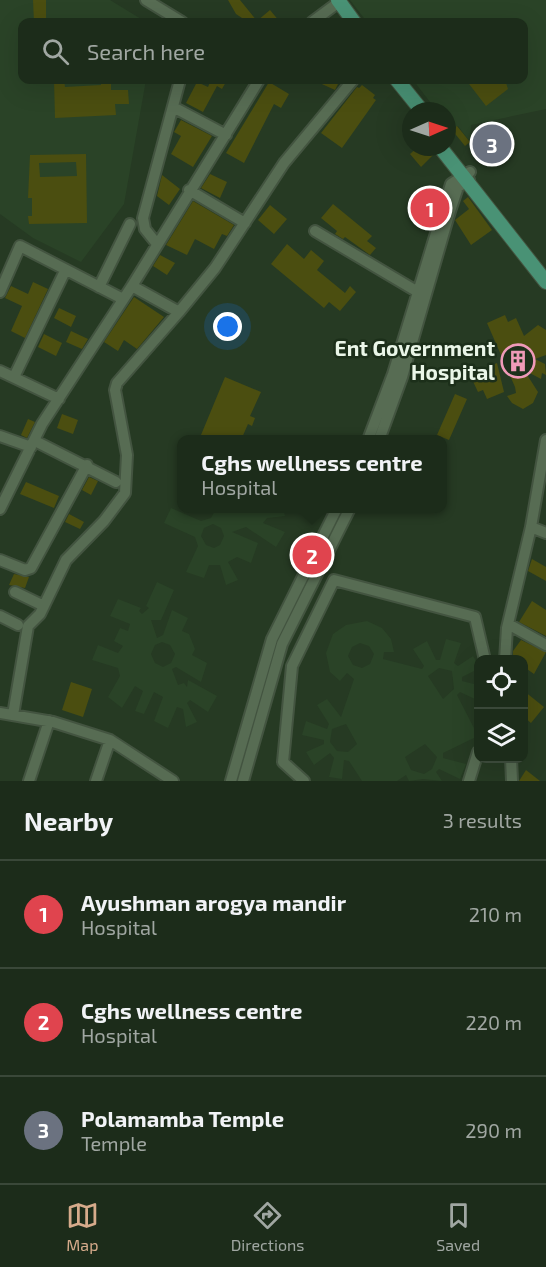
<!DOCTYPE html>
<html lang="en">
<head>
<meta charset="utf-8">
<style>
  body { margin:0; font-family:"Exo 2",sans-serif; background:#293827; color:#f1f3f6 }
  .controls { position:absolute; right:18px; bottom:18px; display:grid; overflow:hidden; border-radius:12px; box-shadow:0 6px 24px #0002 }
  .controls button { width:54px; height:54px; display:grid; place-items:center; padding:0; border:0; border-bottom:2px solid #3a4839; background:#1c2c1a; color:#f1f3f6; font:30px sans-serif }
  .compass { position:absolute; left:402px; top:102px; width:54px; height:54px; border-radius:50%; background:#1c2c1a; box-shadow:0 6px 24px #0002; rotate:87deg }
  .you { position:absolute; left:228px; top:327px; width:21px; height:21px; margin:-15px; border:4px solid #fff; border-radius:50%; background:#1a73e8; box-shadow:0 0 0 9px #1a73e833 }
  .badge { display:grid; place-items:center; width:39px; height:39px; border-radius:50%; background:#d6ab8b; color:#fff; font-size:20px; font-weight:700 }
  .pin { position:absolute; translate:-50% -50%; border:3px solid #fff; box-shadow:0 2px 6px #0006 }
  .popup { position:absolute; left:177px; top:435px; width:270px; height:78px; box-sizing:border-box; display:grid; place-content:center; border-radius:12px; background:#1c2c1a; filter:drop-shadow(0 2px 4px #0005); font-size:20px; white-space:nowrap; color:#a0a7a2 }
  .popup b { font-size:22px; color:#f1f3f6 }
  .popup::after { content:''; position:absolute; left:50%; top:100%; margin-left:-12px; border:12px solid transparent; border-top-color:#1c2c1a }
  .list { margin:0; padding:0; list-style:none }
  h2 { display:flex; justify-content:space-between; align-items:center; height:78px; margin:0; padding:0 24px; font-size:26px }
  h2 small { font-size:20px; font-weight:400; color:#a0a7a2 }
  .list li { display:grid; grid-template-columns:39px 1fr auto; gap:18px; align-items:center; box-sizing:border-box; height:108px; padding:0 24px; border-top:2px solid #3a4839 }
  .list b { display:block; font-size:22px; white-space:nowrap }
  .list p { margin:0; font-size:20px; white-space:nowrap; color:#a0a7a2 }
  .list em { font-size:20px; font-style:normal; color:#a0a7a2 }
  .icon { flex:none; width:33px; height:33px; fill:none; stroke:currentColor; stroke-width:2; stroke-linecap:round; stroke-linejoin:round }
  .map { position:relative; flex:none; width:546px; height:781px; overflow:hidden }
  .search { position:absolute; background:#1c2c1a; box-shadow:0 6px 24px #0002; left:18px; right:18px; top:18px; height:66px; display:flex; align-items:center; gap:15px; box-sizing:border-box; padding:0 21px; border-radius:12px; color:#a0a7a2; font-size:22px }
  .sheet { height:402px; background:#1c2c1a }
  nav { display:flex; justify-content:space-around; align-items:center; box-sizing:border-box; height:84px; border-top:2px solid #3a4839; background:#1c2c1a; font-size:16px; color:#a0a7a2 }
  nav a { display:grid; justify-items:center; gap:3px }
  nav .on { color:#d6ab8b }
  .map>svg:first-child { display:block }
  .built { fill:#2a4327; fill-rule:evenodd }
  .building { fill:#4b4e10; fill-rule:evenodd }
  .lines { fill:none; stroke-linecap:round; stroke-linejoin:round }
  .minor-casing { stroke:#435440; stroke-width:14 }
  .major-casing { stroke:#435440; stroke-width:16 }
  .minor { stroke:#576c53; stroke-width:10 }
  .major { stroke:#499275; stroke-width:14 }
  .labels { text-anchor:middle; stroke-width:5; stroke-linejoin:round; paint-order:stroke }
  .poi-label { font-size:21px; font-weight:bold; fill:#eaf6e8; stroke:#1c2f1a; text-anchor:end }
</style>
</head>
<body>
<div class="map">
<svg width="546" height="781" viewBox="0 0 546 781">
  <rect width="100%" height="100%" fill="#263a23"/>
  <!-- built -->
  <path class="built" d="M0,0H110L146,22H22V80H146L124,204L81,262L33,238L0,214Z
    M350,0H546V109L471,125L470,142L458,126L452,130L447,123V111H437L413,80H524V22H367Z
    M171,508L201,521L211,518L216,509H259L263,512L283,509L285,516L267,518L263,523L285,532L276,547L246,527L232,532L258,543L251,563L237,557L228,562L238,580L226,585L220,565H209L204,578L186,572L198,546L195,537L164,523ZM213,524L221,528L224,536L220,545L214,548L206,545L201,536L204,528Z
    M157,582L174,590L161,620H151L157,638L163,635L172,610L188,618L182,631L189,634L195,649L192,655L207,663L201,682L176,667L172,669L178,685L184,683L187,687L188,680L217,696L208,712L190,700L187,703L197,722L186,727L183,709L177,707L168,728L154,721L163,697L154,692L144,714L135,711L143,691L135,686L122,708L108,697L120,676L118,668L92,660L98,645L118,653L123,646L114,641L120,628L128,631L130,624L110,616L118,599L141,608L139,611L142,614L149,608L146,606ZM162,642L170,645L175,654L171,663L163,667L155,663L151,654L155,645Z
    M367,621L382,628L391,639L394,652H384L383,659L422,669L424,666L413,649L427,641L436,660H440L446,639L461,643L454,663L458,666L473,656L478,664V669L462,677V681L478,685L477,700L460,692L457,695L478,736L443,753V758L466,764L460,779L439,769L436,772L442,781L423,779L409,781L406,775L397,781H362L349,761L344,760L342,779L329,777L334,758L330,753L314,765L306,752L324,744V740L302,735L306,721L327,729L329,724L317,705L327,699L341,717L354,679L347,673L340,681L330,672L326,653L333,634L346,625ZM360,643L369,646L374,654L370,664L362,668L353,665L348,656L352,647ZM439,668L452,671L454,689L443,699L428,676ZM346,724L357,744L348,752L337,751L330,742L332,729ZM425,744L437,757L432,769L424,774L411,770L405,757Z"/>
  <!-- building -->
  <path class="building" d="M33,0H46V22H34Z
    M228,0H240L257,21L270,10L280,22H248L236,14Z
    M54,80H64L65,87L101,85V80H111V90H128L129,104H115L116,115L55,118Z
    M205,80H227L222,89L217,86L203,112L186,103L197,82L208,87L210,82Z
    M313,80H340L335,90Z
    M466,80H505L508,89L486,106Z
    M269,82L289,94L281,108L274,104L244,163L226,153Z
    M362,85L375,95L373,98L376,100L342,148L321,133L357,87L359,88Z
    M181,120L212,136L193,167L171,154L181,136L174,132Z
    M457,126L470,142L465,146L452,130Z
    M418,147H428L434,154L421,167L410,154Z
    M86,154L87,223L29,224L28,216H32V198H28L30,155ZM76,162L77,176L40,177L39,163Z
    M210,174L227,182L220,198L201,188Z
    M162,175L180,189L169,205L157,196Z
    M468,197L492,230L471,245L455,220L469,209L463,201Z
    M193,201L234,225L227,236L222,234L214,249L195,239L187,255L166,245Z
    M333,204L372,236L367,241L376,248L370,255L345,237L343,239L335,234L337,231L321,218Z
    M270,205L287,219L274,234L258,220Z
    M287,244L304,259L311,250L324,261L317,270L345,293L350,286L356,292L340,311L329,302L324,308L271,264Z
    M160,255L175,263L167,275L153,266Z
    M33,282L48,289L25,338L11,331L22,306L5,298L11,286L28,294Z
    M134,297L164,317L137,349L124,340L118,351L104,342Z
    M59,308L76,316L71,327L54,318Z
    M505,315L508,322L516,318L524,336L538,325L546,330V355L535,359L545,364L546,375L542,373L541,379L524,370L538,392L533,403L523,409L512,403L507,396L516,393L515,387L487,323Z
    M71,331L88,339L82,349L66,342Z
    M44,334L62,343L56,356L38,347Z
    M497,363L504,392L487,399L483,390L478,392L470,375Z
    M225,377L261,392L250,416L255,418L252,426L248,424L241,440H212L201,435Z
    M455,394L467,399L449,440L437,435Z
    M62,414L78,420L73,434L57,428Z
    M28,419L35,422L27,438L21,435Z
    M89,477L98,481L91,495L82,490Z
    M26,482L59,496L54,508L20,494Z
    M69,514L84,522L80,529L65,522Z
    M532,559L546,567V581L528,571Z
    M14,574L29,577L25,588L9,585Z
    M532,601L546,610V636L519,622Z
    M521,640L546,652L534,674L524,667V660H513V651Z
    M71,682L92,689L83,717L62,710Z
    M524,691L544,707L531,723L524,717V708L527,704L524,701Z
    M526,770L540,781H519Z"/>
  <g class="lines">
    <!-- minor casing -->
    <g class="minor-casing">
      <path id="minor" d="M146,0L182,22
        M312,22L339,2
        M173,107L226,135
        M189,190L245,223
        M315,231L423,295
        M157,244L145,229L143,218L180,80
        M132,286L179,312L215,268L284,163L353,80
        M99,287L130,224
        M0,292L20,246L121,298
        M0,371L59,399
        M14,377L65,271
        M0,436L31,447
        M368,440L393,374L451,184L470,172
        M379,440L402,377L450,211L458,187L469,180
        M35,441L116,482
        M0,509L42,424L132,286L259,80
        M531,527L546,533
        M0,560L25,570L31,568L87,465
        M15,592L44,606
        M0,616L18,625
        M508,624L546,645
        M505,660L507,628L531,527L546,440
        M0,713L53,722L110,740L173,781
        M13,715L28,626L40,614L66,560L104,521L125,493L127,455L115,390L117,383L179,312
        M511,758L512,781
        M29,781L49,721
        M96,781L110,740
        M231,781L272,639L337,508
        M243,781L282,644L350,508
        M304,781L283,762L292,666L334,580L475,617L485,660
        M469,781L478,752"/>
    </g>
    <!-- major casing -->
    <g class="major-casing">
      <path id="major" d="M338,0L354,22
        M397,80L422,111
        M440,147L546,282"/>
    </g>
    <!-- minor -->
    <use href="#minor" class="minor"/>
    <!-- major -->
    <use href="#major" class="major"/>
  </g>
  <!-- icons -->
  <defs>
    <g id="building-ring" transform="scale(1.725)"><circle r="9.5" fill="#1c2f1a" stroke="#ef9ab8" stroke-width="1.5"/><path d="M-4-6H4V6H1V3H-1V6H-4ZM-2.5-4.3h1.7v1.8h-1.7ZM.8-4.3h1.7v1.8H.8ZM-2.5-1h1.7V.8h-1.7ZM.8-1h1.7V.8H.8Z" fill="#ef9ab8"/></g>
  </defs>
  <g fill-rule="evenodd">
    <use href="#building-ring" x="518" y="361"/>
  </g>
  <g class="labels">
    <!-- poi labels -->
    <g class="poi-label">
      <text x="495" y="356">Ent Government<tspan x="495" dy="24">Hospital</tspan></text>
    </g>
  </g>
</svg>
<div class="controls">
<button><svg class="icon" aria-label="locate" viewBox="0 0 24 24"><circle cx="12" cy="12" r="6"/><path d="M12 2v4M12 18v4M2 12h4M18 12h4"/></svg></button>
<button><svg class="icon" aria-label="layers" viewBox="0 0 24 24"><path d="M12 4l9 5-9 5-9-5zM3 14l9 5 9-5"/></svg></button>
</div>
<svg class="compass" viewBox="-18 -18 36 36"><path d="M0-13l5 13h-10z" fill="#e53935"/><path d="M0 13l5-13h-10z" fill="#a0a7a2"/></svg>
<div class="you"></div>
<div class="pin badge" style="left:430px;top:208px;background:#e0444e">1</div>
<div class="pin badge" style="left:312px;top:555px;background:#e0444e">2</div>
<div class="popup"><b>Cghs wellness centre</b>Hospital</div>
<div class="pin badge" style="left:492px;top:144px;background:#6b7280">3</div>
<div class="search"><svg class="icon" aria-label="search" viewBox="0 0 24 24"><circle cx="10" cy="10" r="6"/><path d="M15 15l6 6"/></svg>Search here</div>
</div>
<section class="sheet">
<h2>Nearby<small>3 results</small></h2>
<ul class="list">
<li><span class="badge" style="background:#e0444e">1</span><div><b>Ayushman arogya mandir</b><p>Hospital</p></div><em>210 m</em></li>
<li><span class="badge" style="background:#e0444e">2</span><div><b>Cghs wellness centre</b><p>Hospital</p></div><em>220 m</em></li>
<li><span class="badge" style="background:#6b7280">3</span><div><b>Polamamba Temple</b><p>Temple</p></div><em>290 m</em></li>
</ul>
</section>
<nav>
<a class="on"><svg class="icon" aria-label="map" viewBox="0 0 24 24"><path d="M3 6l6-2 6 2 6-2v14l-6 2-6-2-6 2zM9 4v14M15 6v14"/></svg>Map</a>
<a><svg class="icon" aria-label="directions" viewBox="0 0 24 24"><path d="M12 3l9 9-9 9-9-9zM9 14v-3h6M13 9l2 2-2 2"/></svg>Directions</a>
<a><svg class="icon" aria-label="saved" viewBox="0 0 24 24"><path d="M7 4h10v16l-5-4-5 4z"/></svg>Saved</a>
</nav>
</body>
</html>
